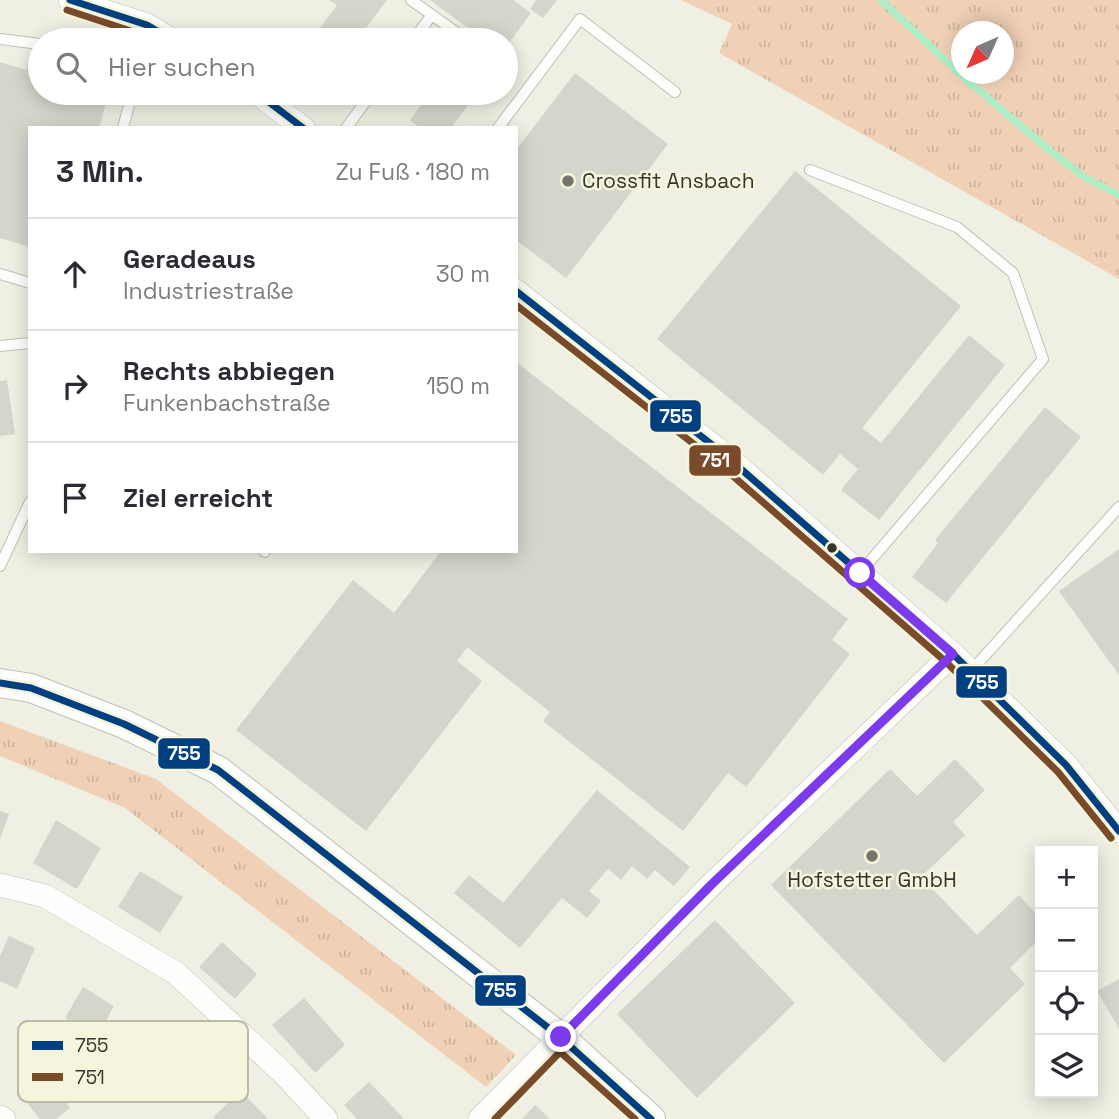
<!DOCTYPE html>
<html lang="de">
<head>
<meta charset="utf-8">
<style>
  body { margin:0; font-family:"Space Grotesk",sans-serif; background:#f7f7f7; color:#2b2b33 }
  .controls { position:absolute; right:21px; bottom:21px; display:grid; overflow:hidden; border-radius:0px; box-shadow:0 4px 18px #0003 }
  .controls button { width:63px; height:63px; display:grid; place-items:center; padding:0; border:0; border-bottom:2px solid #e1e1e2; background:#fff; color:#2b2b33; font:35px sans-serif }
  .compass { position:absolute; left:951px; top:21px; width:63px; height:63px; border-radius:50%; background:#fff; box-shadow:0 4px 18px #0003; rotate:225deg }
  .stop { position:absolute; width:21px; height:21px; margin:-16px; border:5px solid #7c3aed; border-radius:50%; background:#fff }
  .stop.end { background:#7c3aed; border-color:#fff; box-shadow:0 2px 7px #0008 }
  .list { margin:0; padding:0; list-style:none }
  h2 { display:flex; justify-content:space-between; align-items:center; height:91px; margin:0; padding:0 28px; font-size:30px }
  h2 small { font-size:23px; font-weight:400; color:#7c7c81 }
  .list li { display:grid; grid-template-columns:46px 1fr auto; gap:21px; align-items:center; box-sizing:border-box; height:112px; padding:0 28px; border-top:2px solid #e1e1e2 }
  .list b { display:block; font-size:26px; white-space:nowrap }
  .list p { margin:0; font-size:23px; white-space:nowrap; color:#7c7c81 }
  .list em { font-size:23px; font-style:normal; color:#7c7c81 }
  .icon { flex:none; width:38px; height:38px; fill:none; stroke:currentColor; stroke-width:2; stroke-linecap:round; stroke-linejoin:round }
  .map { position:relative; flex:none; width:1119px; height:1119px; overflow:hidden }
  .search { position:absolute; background:#fff; box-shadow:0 4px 18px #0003; left:28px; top:28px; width:490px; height:77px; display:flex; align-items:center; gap:18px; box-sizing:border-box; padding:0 24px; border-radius:38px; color:#7c7c81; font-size:26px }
  .panel { position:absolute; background:#fff; box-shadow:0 4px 18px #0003; left:28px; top:126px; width:490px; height:427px; border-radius:0px }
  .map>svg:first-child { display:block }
  .grass { fill:url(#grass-tufts); fill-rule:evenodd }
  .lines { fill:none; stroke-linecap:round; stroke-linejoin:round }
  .stream { stroke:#acefc7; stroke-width:7 }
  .building { fill:#d4d6cc }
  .service-casing { stroke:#c0c0b5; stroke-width:12 }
  .minor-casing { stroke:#c0c0b5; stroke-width:24 }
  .tertiary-casing { stroke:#c0c0b5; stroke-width:30 }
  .service { stroke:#fdfdfb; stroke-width:10 }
  .minor { stroke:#fdfdfb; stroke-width:23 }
  .tertiary { stroke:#fdfdfb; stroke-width:28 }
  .bus-1-casing { stroke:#f5f5dd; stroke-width:12 }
  .bus-2-casing { stroke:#f5f5dd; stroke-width:12 }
  .bus-1 { stroke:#004080; stroke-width:7 }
  .bus-2 { stroke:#7a4b2a; stroke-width:7 }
  .route { stroke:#7c3aed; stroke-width:9 }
  .poi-dot { fill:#76766c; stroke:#f5f5dd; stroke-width:2.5 }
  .bus-dot { fill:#35352c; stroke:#f5f5dd; stroke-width:2.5 }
  .labels { text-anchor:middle; stroke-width:5; stroke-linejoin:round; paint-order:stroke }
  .poi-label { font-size:21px; fill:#35352c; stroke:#f5f5dd; text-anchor:start }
  .key { fill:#f5f5dd; stroke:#bbbba8; stroke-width:2 }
  .key-label { font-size:19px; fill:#35352c }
  .line-badge { stroke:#f5f5dd; stroke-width:2.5 }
  .badge-label { font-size:19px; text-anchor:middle; font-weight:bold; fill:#fff }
</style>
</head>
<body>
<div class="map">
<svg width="1119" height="1119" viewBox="0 0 1119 1119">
  <defs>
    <pattern id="grass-tufts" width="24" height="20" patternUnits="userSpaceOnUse" patternTransform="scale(1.75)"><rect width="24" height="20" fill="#f0d1b6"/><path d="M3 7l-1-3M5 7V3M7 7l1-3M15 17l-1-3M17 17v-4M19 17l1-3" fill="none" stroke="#ceb49d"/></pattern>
  </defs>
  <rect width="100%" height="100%" fill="#efefe3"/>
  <!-- grass -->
  <path class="grass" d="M681,0H1119V279L719,53L732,24ZM962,32H1004V74H962Z
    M0,721L156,779L516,1055L486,1087L125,808L0,756Z"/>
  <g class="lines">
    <!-- stream -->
    <path class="stream" d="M881,0L962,76L1053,153L1084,177L1119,195"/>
  </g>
  <!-- building -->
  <path class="building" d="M329,0H387L357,40H311L337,5Z
    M430,0H513L531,13L506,47V40H484Z
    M536,0H557L543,18L530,9Z
    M30,54L40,57V93H109L99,128H30V247L0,238V62L26,70Z
    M575,73L668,144L566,278L516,240V150Z
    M430,93H477L451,128H420L410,120Z
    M795,171L961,306L862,428L881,443L969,335L1005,365L879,520L841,490L858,469L840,454L823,475L657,339Z
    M516,362L848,619L832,640L850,654L746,787L728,773L683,831L543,721L550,712L467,647L457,661L482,681L366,831L236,730L353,580L394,613L441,551H516Z
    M7,380L15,434L0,436V381Z
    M1045,407L1081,437L946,603L912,577L938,543L935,540Z
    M1119,549V675L1059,591Z
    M955,759L985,790L953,822L965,835L921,877L977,935L1019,895L1040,918V938L1010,968L1025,984L944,1063L771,885L890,769L917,796Z
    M597,790L690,867L674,886L655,870L647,879L632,866L621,880L608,869L589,891L601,901L587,918L562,898L520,948L454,893L469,875L503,903Z
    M0,811L9,814L0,839Z
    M56,820L101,848L77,889L33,863Z
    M140,871L183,897L160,933L118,907Z
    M715,920L795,1003L697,1098L617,1014Z
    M9,936L35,948L17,989L0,981V956Z
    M222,942L257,974L235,999L199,967Z
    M1119,979V1029L1097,991Z
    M83,987L114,1006L97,1037L65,1018Z
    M304,998L345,1045L315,1073L272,1025Z
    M44,1074L70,1108L56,1119H40L19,1093Z
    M369,1082L393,1107L404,1119H357L344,1105Z
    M241,1091L268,1119H215L213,1117Z
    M535,1105L550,1119H522Z"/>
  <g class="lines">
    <!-- service casing -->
    <g class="service-casing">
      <path id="service" d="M411,0L467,40
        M0,39L40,44
        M413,40L432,15
        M123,128L132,93
        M346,128L372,93
        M498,128L580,19L675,92
        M810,170L957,227L1013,273L1043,359L860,573
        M0,274L30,283
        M0,346L30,343
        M264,551L265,552
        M0,566L30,502
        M971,671L1119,507"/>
    </g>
    <!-- minor casing -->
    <g class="minor-casing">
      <path id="minor" d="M70,0L147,25L172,40
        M257,93L303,128
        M516,291L725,455L953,654L1066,765L1119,831
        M0,885L45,896L176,973L282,1072L326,1119
        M0,1117L4,1119
        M480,1119L712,884L953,654"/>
    </g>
    <!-- tertiary casing -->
    <g class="tertiary-casing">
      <path id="tertiary" d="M0,683L31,688L124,724L218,770L560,1037L651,1119"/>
    </g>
    <!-- service -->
    <use href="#service" class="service"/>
    <!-- minor -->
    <use href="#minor" class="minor"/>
    <!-- tertiary -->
    <use href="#tertiary" class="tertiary"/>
    <!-- bus-1 casing -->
    <g class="bus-1-casing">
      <path id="bus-1" d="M70,0L147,25L172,40
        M257,93L303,128
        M516,291L725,455L953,654L1066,765L1119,831
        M0,683L31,688L124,724L218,770L560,1037L651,1119"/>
    </g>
    <!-- bus-2 casing -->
    <g class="bus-2-casing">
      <path id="bus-2" d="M67,10L143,35L152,40
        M516,305L718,463L946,662L1058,772L1111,838
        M495,1119L560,1052L635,1119"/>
    </g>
    <!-- bus-1 -->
    <use href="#bus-1" class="bus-1"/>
    <!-- bus-2 -->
    <use href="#bus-2" class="bus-2"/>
  </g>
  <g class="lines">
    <!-- route -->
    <path class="route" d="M561,1037L712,884L953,654L860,573"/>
  </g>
  <!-- markers -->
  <g class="poi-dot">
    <circle cx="568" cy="181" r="7"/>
    <circle cx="872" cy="856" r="7"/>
  </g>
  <circle class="bus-dot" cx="832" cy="548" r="6"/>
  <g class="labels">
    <!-- poi labels -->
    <g class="poi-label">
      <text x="582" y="188">Crossfit Ansbach</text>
      <text x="872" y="887" text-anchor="middle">Hofstetter GmbH</text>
    </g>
  </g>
  <!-- legend -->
  <rect x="18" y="1021" width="230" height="81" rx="10" class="key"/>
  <rect x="32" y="1041" width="31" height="9" fill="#004080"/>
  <rect x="32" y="1073" width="31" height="8" fill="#7a4b2a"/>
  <g class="key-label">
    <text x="75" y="1052">755</text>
    <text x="75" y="1084">751</text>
  </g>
  <g class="line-badge">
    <rect x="649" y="399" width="53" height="34" rx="7" fill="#004080"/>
    <rect x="688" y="444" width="54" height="33" rx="7" fill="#7a4b2a"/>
    <rect x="955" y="665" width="53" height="34" rx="7" fill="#004080"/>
    <rect x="157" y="737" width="54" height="33" rx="7" fill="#004080"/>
    <rect x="474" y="974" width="53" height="33" rx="7" fill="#004080"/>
  </g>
  <g class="badge-label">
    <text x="676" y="423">755</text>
    <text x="715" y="467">751</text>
    <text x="982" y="689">755</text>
    <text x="184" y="760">755</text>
    <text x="500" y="997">755</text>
  </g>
</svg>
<div class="controls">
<button>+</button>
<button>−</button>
<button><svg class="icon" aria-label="locate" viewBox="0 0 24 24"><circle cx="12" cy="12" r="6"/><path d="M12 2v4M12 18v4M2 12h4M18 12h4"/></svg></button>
<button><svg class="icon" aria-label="layers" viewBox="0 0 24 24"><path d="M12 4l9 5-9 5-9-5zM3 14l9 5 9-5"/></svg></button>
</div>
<svg class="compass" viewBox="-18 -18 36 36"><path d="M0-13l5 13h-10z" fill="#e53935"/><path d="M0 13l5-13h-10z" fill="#7c7c81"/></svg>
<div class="stop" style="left:860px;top:573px"></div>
<div class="stop end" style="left:561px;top:1037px"></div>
<div class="search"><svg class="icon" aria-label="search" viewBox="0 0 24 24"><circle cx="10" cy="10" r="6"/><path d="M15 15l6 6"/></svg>Hier suchen</div>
<section class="panel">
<h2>3 Min.<small>Zu Fuß · 180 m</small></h2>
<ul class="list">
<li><svg class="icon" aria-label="ahead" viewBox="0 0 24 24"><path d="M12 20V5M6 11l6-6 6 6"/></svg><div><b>Geradeaus</b><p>Industriestraße</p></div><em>30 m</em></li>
<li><svg class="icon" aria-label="right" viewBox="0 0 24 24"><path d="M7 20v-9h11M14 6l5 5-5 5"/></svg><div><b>Rechts abbiegen</b><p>Funkenbachstraße</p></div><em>150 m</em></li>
<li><svg class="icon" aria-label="arrive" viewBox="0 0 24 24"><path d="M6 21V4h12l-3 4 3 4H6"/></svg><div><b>Ziel erreicht</b></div></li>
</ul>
</section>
</div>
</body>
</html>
